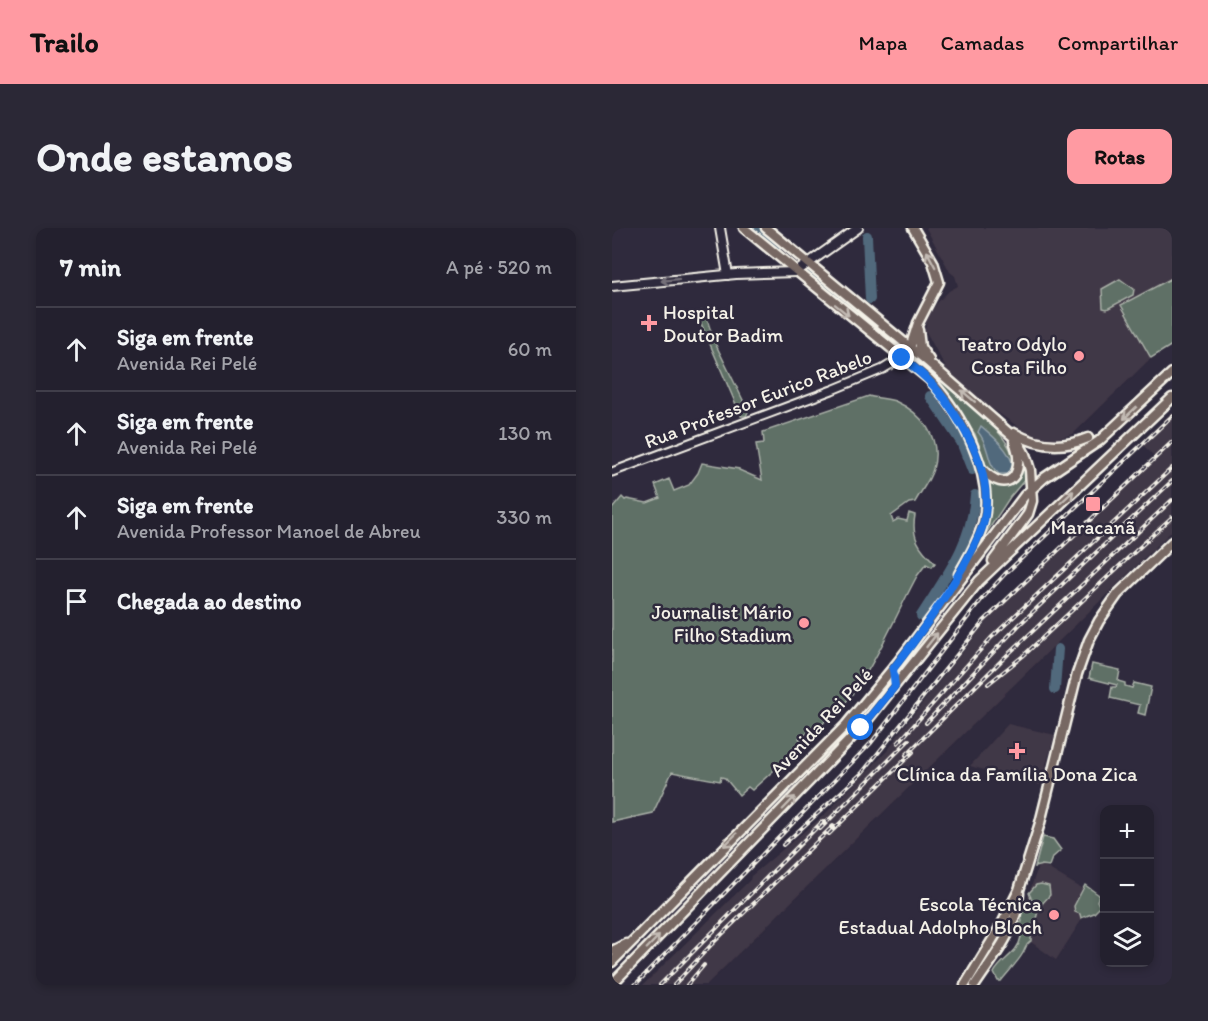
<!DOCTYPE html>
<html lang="pt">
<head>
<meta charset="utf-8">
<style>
  body { margin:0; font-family:Itim,sans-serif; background:#2b2836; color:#f1f3f6 }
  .controls { position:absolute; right:18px; bottom:18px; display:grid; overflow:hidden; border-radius:12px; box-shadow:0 3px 9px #0003 }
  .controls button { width:54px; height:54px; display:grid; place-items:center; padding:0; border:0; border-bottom:2px solid #403e4a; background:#23202e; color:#f1f3f6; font:30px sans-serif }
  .stop { position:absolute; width:18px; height:18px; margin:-14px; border:4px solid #1a73e8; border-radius:50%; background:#fff }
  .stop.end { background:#1a73e8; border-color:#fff; box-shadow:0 2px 6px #0008 }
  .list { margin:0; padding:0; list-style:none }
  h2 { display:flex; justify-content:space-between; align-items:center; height:78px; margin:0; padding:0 24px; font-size:26px }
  h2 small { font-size:20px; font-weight:400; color:#a3a3aa }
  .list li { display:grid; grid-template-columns:39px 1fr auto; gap:18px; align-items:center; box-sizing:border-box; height:84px; padding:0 24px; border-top:2px solid #403e4a }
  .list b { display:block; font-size:22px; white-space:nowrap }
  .list p { margin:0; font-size:20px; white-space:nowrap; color:#a3a3aa }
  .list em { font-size:20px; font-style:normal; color:#a3a3aa }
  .icon { flex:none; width:33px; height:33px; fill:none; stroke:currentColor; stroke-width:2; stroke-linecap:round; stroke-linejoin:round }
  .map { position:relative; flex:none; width:560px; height:757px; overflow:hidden; border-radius:12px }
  header { display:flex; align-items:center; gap:36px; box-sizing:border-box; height:84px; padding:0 30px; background:#ff9aa2; color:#111 }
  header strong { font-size:28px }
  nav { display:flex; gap:33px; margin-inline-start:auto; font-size:21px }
  .intro { display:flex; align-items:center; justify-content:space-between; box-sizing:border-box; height:144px; padding:0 36px }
  h1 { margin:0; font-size:42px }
  .button { padding:15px 27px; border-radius:12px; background:#ff9aa2; color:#111; font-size:21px; font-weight:700 }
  main { display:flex; gap:36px; padding:0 36px }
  aside { flex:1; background:#23202e; border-radius:12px; box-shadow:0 3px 9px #0003 }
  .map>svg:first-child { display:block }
  .built { fill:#413746 }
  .green { fill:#5e6f66; stroke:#a9b0a7; stroke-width:1.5 }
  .water { fill:#51697c; stroke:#929fa7; stroke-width:1.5 }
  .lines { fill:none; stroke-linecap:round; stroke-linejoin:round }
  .river { stroke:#51697c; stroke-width:10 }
  .tertiary-casing { stroke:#f4f1e8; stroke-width:11 }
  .secondary-casing { stroke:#f4f1e8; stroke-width:12 }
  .primary-casing { stroke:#f4f1e8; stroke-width:13 }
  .tertiary { stroke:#2f2a3d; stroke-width:7 }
  .secondary { stroke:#2f2a3d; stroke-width:8 }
  .primary { stroke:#776864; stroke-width:8 }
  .rail-casing { stroke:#f4f1e8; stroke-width:4 }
  .rail { stroke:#2f2a3d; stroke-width:1.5; stroke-dasharray:4.5; stroke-linecap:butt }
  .oneway { stroke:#c2bab3 }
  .oneway2 { stroke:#747079 }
  .route { stroke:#1a73e8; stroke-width:8 }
  .poi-dot { fill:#ff9aa2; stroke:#2f2a3d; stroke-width:2 }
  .labels { text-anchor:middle; stroke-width:5; stroke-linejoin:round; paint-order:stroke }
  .poi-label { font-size:20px; fill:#f4f1e8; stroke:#2f2a3d; text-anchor:end }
  .street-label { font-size:20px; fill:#f4f1e8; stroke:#2f2a3d }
</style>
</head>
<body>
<header>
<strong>Trailo</strong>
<nav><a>Mapa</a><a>Camadas</a><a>Compartilhar</a></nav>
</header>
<div class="intro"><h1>Onde estamos</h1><a class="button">Rotas</a></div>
<main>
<aside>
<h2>7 min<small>A pé · 520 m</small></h2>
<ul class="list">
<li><svg class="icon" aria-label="ahead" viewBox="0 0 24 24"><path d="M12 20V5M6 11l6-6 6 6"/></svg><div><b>Siga em frente</b><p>Avenida Rei Pelé</p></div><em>60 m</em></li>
<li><svg class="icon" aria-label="ahead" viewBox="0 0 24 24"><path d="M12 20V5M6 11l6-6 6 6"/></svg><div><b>Siga em frente</b><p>Avenida Rei Pelé</p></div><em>130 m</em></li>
<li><svg class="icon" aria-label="ahead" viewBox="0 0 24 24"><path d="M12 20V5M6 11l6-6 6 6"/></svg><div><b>Siga em frente</b><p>Avenida Professor Manoel de Abreu</p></div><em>330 m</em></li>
<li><svg class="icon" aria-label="arrive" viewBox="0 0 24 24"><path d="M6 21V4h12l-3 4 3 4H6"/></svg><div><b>Chegada ao destino</b></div></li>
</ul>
</aside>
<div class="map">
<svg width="560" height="757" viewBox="0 0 560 757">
  <rect width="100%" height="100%" fill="#2f2a3d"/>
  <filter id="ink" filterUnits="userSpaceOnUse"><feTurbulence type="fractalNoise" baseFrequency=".0167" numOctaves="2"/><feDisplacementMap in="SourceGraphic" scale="12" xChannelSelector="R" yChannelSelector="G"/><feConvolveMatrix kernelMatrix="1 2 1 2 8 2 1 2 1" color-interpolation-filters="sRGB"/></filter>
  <g filter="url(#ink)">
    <!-- built -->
    <path class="built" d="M314,0H560V117L539,130L461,206L445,211H432L415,205L362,168L335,142L313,102L315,90L325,75L337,63L346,58L343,48L338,44Z
      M560,184V303L94,757H31L138,652L139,648L213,586L276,522L290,501L378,389L545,231L529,215Z
      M396,496L443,507L428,557L358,538Z
      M427,635L484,669L444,732L405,704Z"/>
    <!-- green -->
    <path class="green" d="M560,50V117L539,130L509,77Z
      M508,51L522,61L521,67L495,81L491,80L490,61Z
      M90,83L93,85L102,113L131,172L130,178L136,184L134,188H129L85,86Z
      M323,148C342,164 418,217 399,246L385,249L375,240L363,206Z
      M257,168C263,170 274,170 283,173C310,185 330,210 321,241C318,252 309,263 303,274L297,275L279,288L281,294L286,291L295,293L297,285L303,287C299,309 307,320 323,335L320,339L314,336L305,348C280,394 260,448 224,485L220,484L210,497L187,510L191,516L140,562L136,559L127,567L113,550L109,549L108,553L60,544L41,585L0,594V281L10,269L13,272L15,271L35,275L48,270L43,257L57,251L62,263L77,257L86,245L90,235L127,241V242L150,252L144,216L152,215L151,204Z
      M408,222L413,235L415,249L398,269L367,316L377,282L375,250L403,252C412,243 411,234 408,222Z
      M480,436L508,442L506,453L513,455V458L520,460L522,455L539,459L533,487L526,485L528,477L498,470L500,459H504L505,457L477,450Z
      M431,609L441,611L449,622L440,630L437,638L430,637L423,639Z
      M429,656L437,658L438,667L427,679L423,695L417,699L416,703L419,709V713C413,717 414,720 411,725C406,734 395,745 389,753H386L382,745C389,731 406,726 409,709L403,705L406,695L410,694L409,687L411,682L420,681L422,677L417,665L424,657Z
      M473,657L487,667L485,673L488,679L482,685L469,690L468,686L463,684L462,678Z"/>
    <!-- water -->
    <path class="water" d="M369,198C381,208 398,222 401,238L396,246H387C374,236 378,217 366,204Z"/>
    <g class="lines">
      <!-- river -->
      <path class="river" d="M143,0L165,19
        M255,8L258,71
        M198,46L255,95
        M318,168L349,214L360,242
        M309,388C334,348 360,316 363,267
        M443,461L446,421"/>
      <!-- tertiary casing -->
      <g class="tertiary-casing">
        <path id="tertiary" d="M0,244L220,162L271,141L289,130L298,120"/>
      </g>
      <!-- secondary casing -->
      <g class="secondary-casing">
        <path id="secondary" d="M108,0L116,47
          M0,58L124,46L184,44L246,0"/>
      </g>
      <!-- primary casing -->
      <g class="primary-casing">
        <path id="primary" d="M132,0L317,151C350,185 383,248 371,295C366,314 356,330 347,346
          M154,0L317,135L405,212L413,226L418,242L420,273L416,286L381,333
          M306,102L308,119L317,132
          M298,120L306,95L327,54L321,34L301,0
          M402,205C426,219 450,221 476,210
          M369,240C396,270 415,245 402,213
          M0,723L14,716
          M0,734L234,497L286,434L413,267L432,250L487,213L560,145
          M0,756L249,500L367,353L560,170
          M353,757L390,696L407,662L428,595L465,446L477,412L487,393L506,366L560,314
          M363,757C382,728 406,701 407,665"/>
      </g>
      <!-- tertiary -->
      <use href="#tertiary" class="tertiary"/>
      <!-- secondary -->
      <use href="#secondary" class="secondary"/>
      <!-- primary -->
      <use href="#primary" class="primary"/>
      <!-- rail casing -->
      <g class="rail-casing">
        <path id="rail" d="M376,456L411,428L560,289
          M314,495L408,396L560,253
          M286,515L379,410L560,240
          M294,527L390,432L560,272
          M208,601L297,512
          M217,606L301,524
          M171,617L250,545L372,393L560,214
          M23,757L259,515L370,371L393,346L560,188
          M48,757L211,593
          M62,757L100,716L221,598
          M75,757L92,737"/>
      </g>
      <!-- rail -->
      <use href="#rail" class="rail"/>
    </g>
    <!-- one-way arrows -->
    <defs><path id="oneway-shaft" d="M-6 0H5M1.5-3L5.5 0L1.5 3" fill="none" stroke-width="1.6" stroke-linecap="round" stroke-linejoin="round" transform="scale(1.5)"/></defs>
    <g class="oneway">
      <use href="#oneway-shaft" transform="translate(319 31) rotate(-118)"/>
      <use href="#oneway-shaft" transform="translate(230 82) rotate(39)"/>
      <use href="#oneway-shaft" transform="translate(356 168) rotate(-140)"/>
      <use href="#oneway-shaft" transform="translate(518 185) rotate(136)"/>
      <use href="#oneway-shaft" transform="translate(455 269) rotate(-43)"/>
      <use href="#oneway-shaft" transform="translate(320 412) rotate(-52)"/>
      <use href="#oneway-shaft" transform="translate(177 575) rotate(-46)"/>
      <use href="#oneway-shaft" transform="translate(118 612) rotate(135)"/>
      <use href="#oneway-shaft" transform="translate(41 714) rotate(-46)"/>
    </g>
    <use class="oneway2" href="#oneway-shaft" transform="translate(58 52) rotate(174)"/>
  </g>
  <g class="lines" filter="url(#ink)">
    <!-- route -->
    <path class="route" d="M249,500L283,458L281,441C307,408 330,375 351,339C359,324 368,309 372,293C379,258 366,223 347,193C328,163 319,152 290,130"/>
  </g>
  <!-- markers -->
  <g class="poi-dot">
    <path d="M34 86h6v6h6v6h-6v6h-6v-6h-6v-6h6z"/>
    <circle cx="467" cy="128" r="6"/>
    <rect x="473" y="268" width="16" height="16" rx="3"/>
    <circle cx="192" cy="395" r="6"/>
    <path d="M402 514h6v6h6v6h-6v6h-6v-6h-6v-6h6z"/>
    <circle cx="442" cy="687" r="6"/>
  </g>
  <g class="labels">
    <!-- poi labels -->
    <g class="poi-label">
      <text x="51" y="91" text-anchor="start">Hospital<tspan x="51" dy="23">Doutor Badim</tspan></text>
      <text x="455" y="123">Teatro Odylo<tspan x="455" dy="23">Costa Filho</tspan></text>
      <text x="481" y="306" text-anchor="middle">Maracanã</text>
      <text x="180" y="391">Journalist Mário<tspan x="180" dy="23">Filho Stadium</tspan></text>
      <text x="405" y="553" text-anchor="middle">Clínica da Família Dona Zica</text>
      <text x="430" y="683">Escola Técnica<tspan x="430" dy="23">Estadual Adolpho Bloch</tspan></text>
    </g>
    <!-- street labels -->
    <g class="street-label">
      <text transform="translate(146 171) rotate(-21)" y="7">Rua Professor Eurico Rabelo</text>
      <text transform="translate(209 494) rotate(-47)" y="7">Avenida Rei Pelé</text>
    </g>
  </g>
</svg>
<div class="controls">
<button>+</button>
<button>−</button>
<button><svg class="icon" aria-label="layers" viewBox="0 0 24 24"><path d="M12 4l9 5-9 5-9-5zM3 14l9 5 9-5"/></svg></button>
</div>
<div class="stop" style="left:249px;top:500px"></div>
<div class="stop end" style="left:290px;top:130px"></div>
</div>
</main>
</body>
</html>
